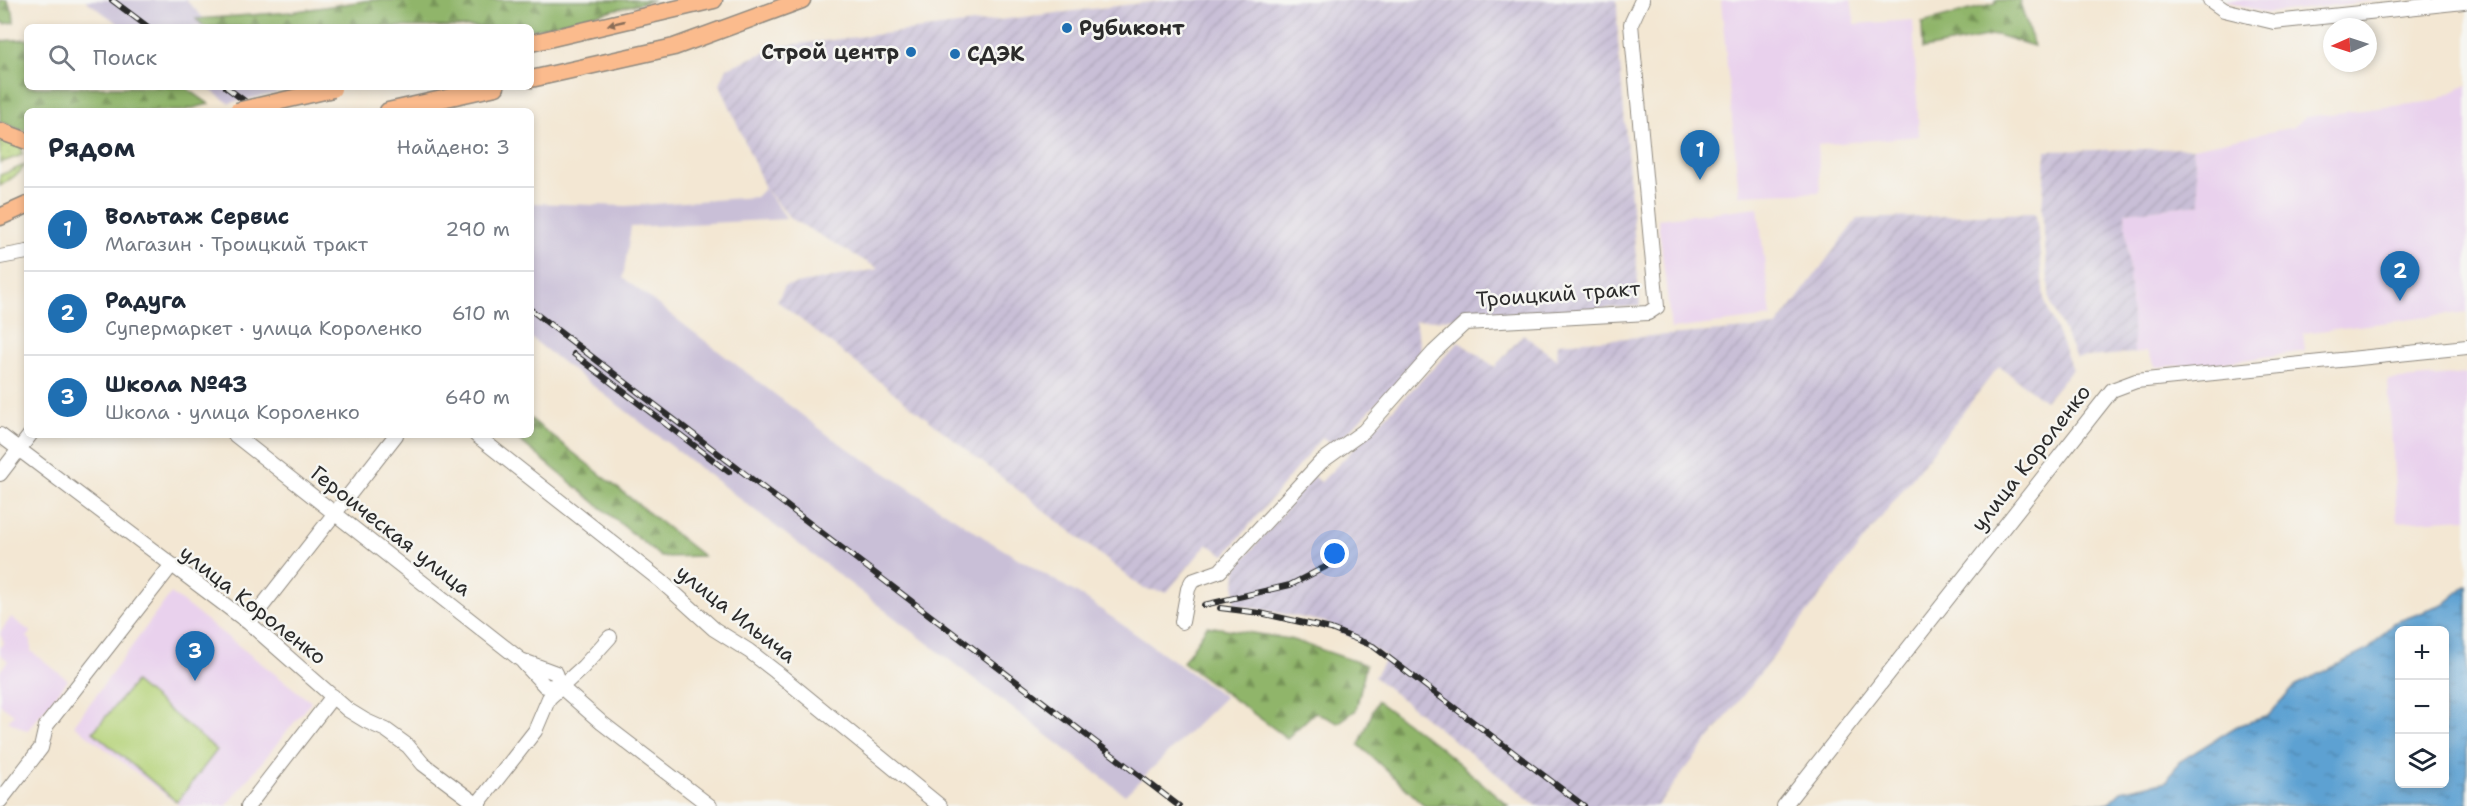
<!DOCTYPE html>
<html lang="ru">
<head>
<meta charset="utf-8">
<style>
  body { margin:0; font-family:"Shantell Sans",sans-serif; background:#f2f2f3; color:#1f2937 }
  .controls { position:absolute; right:18px; bottom:18px; display:grid; overflow:hidden; border-radius:9px; box-shadow:0 3px 9px #0003 }
  .controls button { width:54px; height:54px; display:grid; place-items:center; padding:0; border:0; border-bottom:2px solid #e0e1e3; background:#fff; color:#1f2937; font:30px sans-serif }
  .compass { position:absolute; left:2323px; top:18px; width:54px; height:54px; border-radius:50%; background:#fff; box-shadow:0 3px 9px #0003; rotate:267deg }
  .you { position:absolute; left:1335px; top:554px; width:21px; height:21px; margin:-15px; border:4px solid #fff; border-radius:50%; background:#1a73e8; box-shadow:0 0 0 9px #1a73e833 }
  .badge { display:grid; place-items:center; width:39px; height:39px; border-radius:50%; background:#1f6fb2; color:#fff; font-size:20px; font-weight:700 }
  .pin { position:absolute; translate:-50% -50px; filter:drop-shadow(0 2px 3px #0008) }
  .pin::after { content:''; position:absolute; top:32px; width:21px; height:18px; background:inherit; clip-path:polygon(0 0,100% 0,50% 100%) }
  .list { margin:0; padding:0; list-style:none }
  h2 { display:flex; justify-content:space-between; align-items:center; height:78px; margin:0; padding:0 24px; font-size:26px }
  h2 small { font-size:20px; font-weight:400; color:#747a83 }
  .list li { display:grid; grid-template-columns:39px 1fr auto; gap:18px; align-items:center; box-sizing:border-box; height:84px; padding:0 24px; border-top:2px solid #e0e1e3 }
  .list b { display:block; font-size:22px; white-space:nowrap }
  .list p { margin:0; font-size:20px; white-space:nowrap; color:#747a83 }
  .list em { font-size:20px; font-style:normal; color:#747a83 }
  .icon { flex:none; width:33px; height:33px; fill:none; stroke:currentColor; stroke-width:2; stroke-linecap:round; stroke-linejoin:round }
  .map { position:relative; flex:none; width:2467px; height:806px; overflow:hidden }
  .search { position:absolute; background:#fff; box-shadow:0 3px 9px #0003; left:24px; top:24px; width:510px; height:66px; display:flex; align-items:center; gap:15px; box-sizing:border-box; padding:0 21px; border-radius:9px; color:#747a83; font-size:22px }
  .panel { position:absolute; background:#fff; box-shadow:0 3px 9px #0003; left:24px; top:108px; width:510px; height:330px; border-radius:9px }
  .map>svg:first-child { display:block }
  .built { fill:#e9d1ed }
  .industrial { fill:url(#industrial-furrows) }
  .railway { fill:#c9bfd7 }
  .grass { fill:url(#grass-dots); stroke:#707f52; stroke-width:1.5 }
  .forest { fill:url(#forest-firs); stroke:#5e704a; stroke-width:1.5 }
  .garden { fill:#b6d37a; stroke:#707f52; stroke-width:1.5 }
  .water { fill:url(#water-ripples); stroke:#44667e; stroke-width:1.5; fill-rule:evenodd }
  .lines { fill:none; stroke-linecap:round; stroke-linejoin:round }
  .minor-casing { stroke:#8f897f; stroke-width:16 }
  .major-casing { stroke:#8f897f; stroke-width:19 }
  .minor { stroke:#fff; stroke-width:14 }
  .major { stroke:#fbbb8d; stroke-width:16 }
  .rail-casing { stroke:#2b2b2b; stroke-width:6 }
  .rail { stroke:#f6f6f2; stroke-width:4; stroke-dasharray:11; stroke-linecap:butt }
  .major-bridge-casing { stroke:#8f897f; stroke-width:19; stroke-linecap:butt }
  .major-bridge { stroke:#fbbb8d; stroke-width:16 }
  .oneway { fill:#896c57 }
  .poi-dot { fill:#1f6fb2; stroke:#f6f6f2; stroke-width:2 }
  .labels { text-anchor:middle; stroke-width:5; stroke-linejoin:round; paint-order:stroke }
  .poi-label { font-size:21px; font-weight:bold; fill:#2b2b2b; stroke:#f6f6f2; text-anchor:start }
  .street-label { font-size:21px; fill:#2b2b2b; stroke:#f6f6f2 }
</style>
</head>
<body>
<div class="map">
<svg width="2467" height="806" viewBox="0 0 2467 806">
  <defs>
    <pattern id="industrial-furrows" width="10" height="10" patternUnits="userSpaceOnUse" patternTransform="scale(1.5)"><rect width="10" height="10" fill="#c9bfd7"/><path d="M-1 1l2-2M0 10L10 0M9 11l2-2" fill="none" stroke="#ada4b9"/></pattern>
    <pattern id="grass-dots" width="8" height="8" patternUnits="userSpaceOnUse" patternTransform="scale(1.5)"><rect width="8" height="8" fill="#b6d37a"/><path d="M2 2h.1M6 6h.1" fill="none" stroke="#9db56a" stroke-width="1.8" stroke-linecap="round"/></pattern>
    <pattern id="forest-firs" width="22" height="20" patternUnits="userSpaceOnUse" patternTransform="scale(1.5)"><rect width="22" height="20" fill="#90b56a"/><path d="M5 1l3.5 6h-7zM16 11l3.5 6h-7z" fill="#769357"/></pattern>
    <pattern id="water-ripples" width="26" height="14" patternUnits="userSpaceOnUse" patternTransform="scale(1.5)"><rect width="26" height="14" fill="#5da1d2"/><path d="M2 4q2-2 4 0t4 0M15 11q2-2 4 0t4 0" fill="none" stroke="#4d83ab"/></pattern>
  </defs>
  <rect width="100%" height="100%" fill="#f6f6f2"/>
  <filter id="ink" filterUnits="userSpaceOnUse"><feTurbulence type="fractalNoise" baseFrequency=".0167" numOctaves="2"/><feDisplacementMap in="SourceGraphic" scale="12" xChannelSelector="R" yChannelSelector="G"/><feConvolveMatrix kernelMatrix="1 2 1 2 8 2 1 2 1" color-interpolation-filters="sRGB"/></filter>
  <filter id="wash" filterUnits="userSpaceOnUse"><feTurbulence type="fractalNoise" baseFrequency=".008" numOctaves="4" result="noise"/><feDisplacementMap in="SourceGraphic" scale="24" xChannelSelector="R" yChannelSelector="G"/><feGaussianBlur stdDeviation="1.35" result="paint"/><feColorMatrix in="noise" values="0 0 0 0 0 0 0 0 0 0 0 0 0 0 0 0 0 1.4 0 .05"/><feComposite in="paint" operator="in"/></filter>
  <g filter="url(#wash)">
    <rect width="100%" height="100%" fill="#f3e7d3"/>
    <!-- built -->
    <path class="built" d="M1721,0H1851L1855,24L1913,20L1919,136L1818,145L1820,192L1739,195Z
      M2224,0H2380L2266,13Z
      M2467,85V312L2303,333L2305,351L2221,363L2156,367L2147,351L2134,353L2125,212L2200,204L2193,148L2294,127L2305,117L2435,101Z
      M1758,207L1771,317L1671,329L1658,219Z
      M2467,374V518L2397,522L2388,380Z
      M171,593L311,702L226,806H180L74,725Z
      M11,617L31,632L27,637L31,641V651L68,680L27,731L8,721L14,714L0,704V671L8,661L0,654V648L4,643L0,633Z"/>
    <!-- industrial -->
    <path class="industrial" d="M1167,0H1617L1618,40L1640,306L1415,321L1422,357L1334,446L1322,437L1225,555L1207,544L1167,592L1144,589L777,301L785,286L879,269L790,218L765,188L720,84L727,68L781,46Z
      M2193,148L2200,204L2125,212L2134,353L2076,358L2050,301L2042,210L2046,151Z
      M2036,213L2044,299L2072,369L2045,401L1999,366L1657,806H1537L1374,677L1387,657L1324,622L1234,604L1236,569L1313,476L1321,482L1459,342L1495,367L1523,334L1557,360L1558,343L1776,327L1857,219Z"/>
    <!-- railway -->
    <path class="railway" d="M85,0H186L212,27H123Z
      M206,87H271L277,93L229,103Z
      M765,188L787,219L631,227L623,278L832,438L994,544L1083,597L1225,697L1125,795L531,338V203L626,206L756,197Z"/>
    <!-- grass -->
    <path class="grass" d="M0,138L22,147V155L0,163Z
      M25,165L19,173L0,186V175Z"/>
    <!-- forest -->
    <path class="forest" d="M0,0H7L13,11L14,22L4,24L0,19Z
      M371,0H654L531,30V27H205L196,19L290,12Z
      M1996,0H2019L2034,46L1997,35L1923,49L1922,23L1996,3Z
      M27,39V87H185L209,104L182,111H27V132L0,122V41Z
      M531,419L703,556L661,557L513,435H531Z
      M1207,626L1290,639L1366,665L1356,710L1338,723L1315,712L1287,738L1183,662Z
      M1377,701L1436,744L1509,806H1425L1359,745Z"/>
    <!-- garden -->
    <path class="garden" d="M135,682L217,750L177,802L93,732Z"/>
    <!-- water -->
    <path class="water" d="M2467,585V806H2070L2074,802L2107,804L2121,791L2167,781L2179,762L2237,726L2268,716L2296,685L2369,649L2393,623L2443,605ZM2400,630H2444V784H2400Z"/>
  </g>
  <g filter="url(#ink)">
    <g class="lines">
      <!-- minor casing -->
      <g class="minor-casing">
        <path id="minor" d="M2210,0L2224,10L2274,22L2464,2
          M0,257L27,252
          M0,435L249,623L348,710L366,721L386,730L408,746L423,764L479,806
          M235,435L521,660L556,673L561,687L602,723L710,806
          M476,435L661,581L714,629L749,651L775,671L940,806
          M0,474L30,435
          M1182,622L1188,589L1192,581L1220,571L1321,462L1364,431L1434,352L1465,323L1648,313L1657,307L1631,24L1642,0
          M249,623L396,435
          M523,662L545,686L561,687
          M0,801L41,748L46,726L171,566
          M248,806L333,696
          M476,806L535,731L549,698L583,667L610,637
          M1784,806L2112,390L2136,381L2467,347"/>
      </g>
      <!-- major casing -->
      <g class="major-casing">
        <path id="major" d="M531,43L714,0
          M531,79L674,47L802,0
          M388,111L496,87
          M0,131L27,141
          M0,217L27,205"/>
      </g>
      <!-- minor -->
      <use href="#minor" class="minor"/>
      <!-- major -->
      <use href="#major" class="major"/>
      <!-- rail casing -->
      <g class="rail-casing">
        <path id="rail" d="M112,0L148,27
          M226,87L258,111
          M531,310L1179,806
          M574,354L729,472
          M1204,605L1290,585L1343,558
          M1220,608L1260,613L1331,629L1373,646L1584,806"/>
      </g>
      <!-- rail -->
      <use href="#rail" class="rail"/>
      <!-- major-bridge casing -->
      <g class="major-bridge-casing">
        <path id="major-bridge" d="M237,111L333,89"/>
      </g>
      <!-- major-bridge -->
      <use href="#major-bridge" class="major-bridge"/>
    </g>
    <!-- one-way arrows -->
    <defs><path id="oneway-solid" d="M-6-.8H1V-3.2L6.5 0L1 3.2V.8H-6Z" transform="scale(1.5)"/></defs>
    <use class="oneway" href="#oneway-solid" transform="translate(616 23) rotate(167)"/>
  </g>
  <!-- markers -->
  <g class="poi-dot">
    <circle cx="1067" cy="28" r="6"/>
    <circle cx="911" cy="52" r="6"/>
    <circle cx="955" cy="54" r="6"/>
  </g>
  <g class="labels">
    <!-- poi labels -->
    <g class="poi-label">
      <text x="1079" y="35">Рубиконт</text>
      <text x="899" y="59" text-anchor="end">Строй центр</text>
      <text x="967" y="61">СДЭК</text>
    </g>
    <!-- street labels -->
    <g class="street-label">
      <text transform="translate(1558 294) rotate(-4)" y="7">Троицкий тракт</text>
      <text transform="translate(2031 458) rotate(-52)" y="7">улица Короленко</text>
      <text transform="translate(391 531) rotate(38)" y="7">Героическая улица</text>
      <text transform="translate(253 605) rotate(38)" y="7">улица Короленко</text>
      <text transform="translate(736 614) rotate(38)" y="7">улица Ильича</text>
    </g>
  </g>
</svg>
<div class="controls">
<button>+</button>
<button>−</button>
<button><svg class="icon" aria-label="layers" viewBox="0 0 24 24"><path d="M12 4l9 5-9 5-9-5zM3 14l9 5 9-5"/></svg></button>
</div>
<svg class="compass" viewBox="-18 -18 36 36"><path d="M0-13l5 13h-10z" fill="#e53935"/><path d="M0 13l5-13h-10z" fill="#747a83"/></svg>
<div class="you"></div>
<div class="pin badge" style="left:1700px;top:180px">1</div>
<div class="pin badge" style="left:2400px;top:301px">2</div>
<div class="pin badge" style="left:195px;top:681px">3</div>
<div class="search"><svg class="icon" aria-label="search" viewBox="0 0 24 24"><circle cx="10" cy="10" r="6"/><path d="M15 15l6 6"/></svg>Поиск</div>
<section class="panel">
<h2>Рядом<small>Найдено: 3</small></h2>
<ul class="list">
<li><span class="badge">1</span><div><b>Вольтаж Сервис</b><p>Магазин · Троицкий тракт</p></div><em>290 m</em></li>
<li><span class="badge">2</span><div><b>Радуга</b><p>Супермаркет · улица Короленко</p></div><em>610 m</em></li>
<li><span class="badge">3</span><div><b>Школа №43</b><p>Школа · улица Короленко</p></div><em>640 m</em></li>
</ul>
</section>
</div>
</body>
</html>
